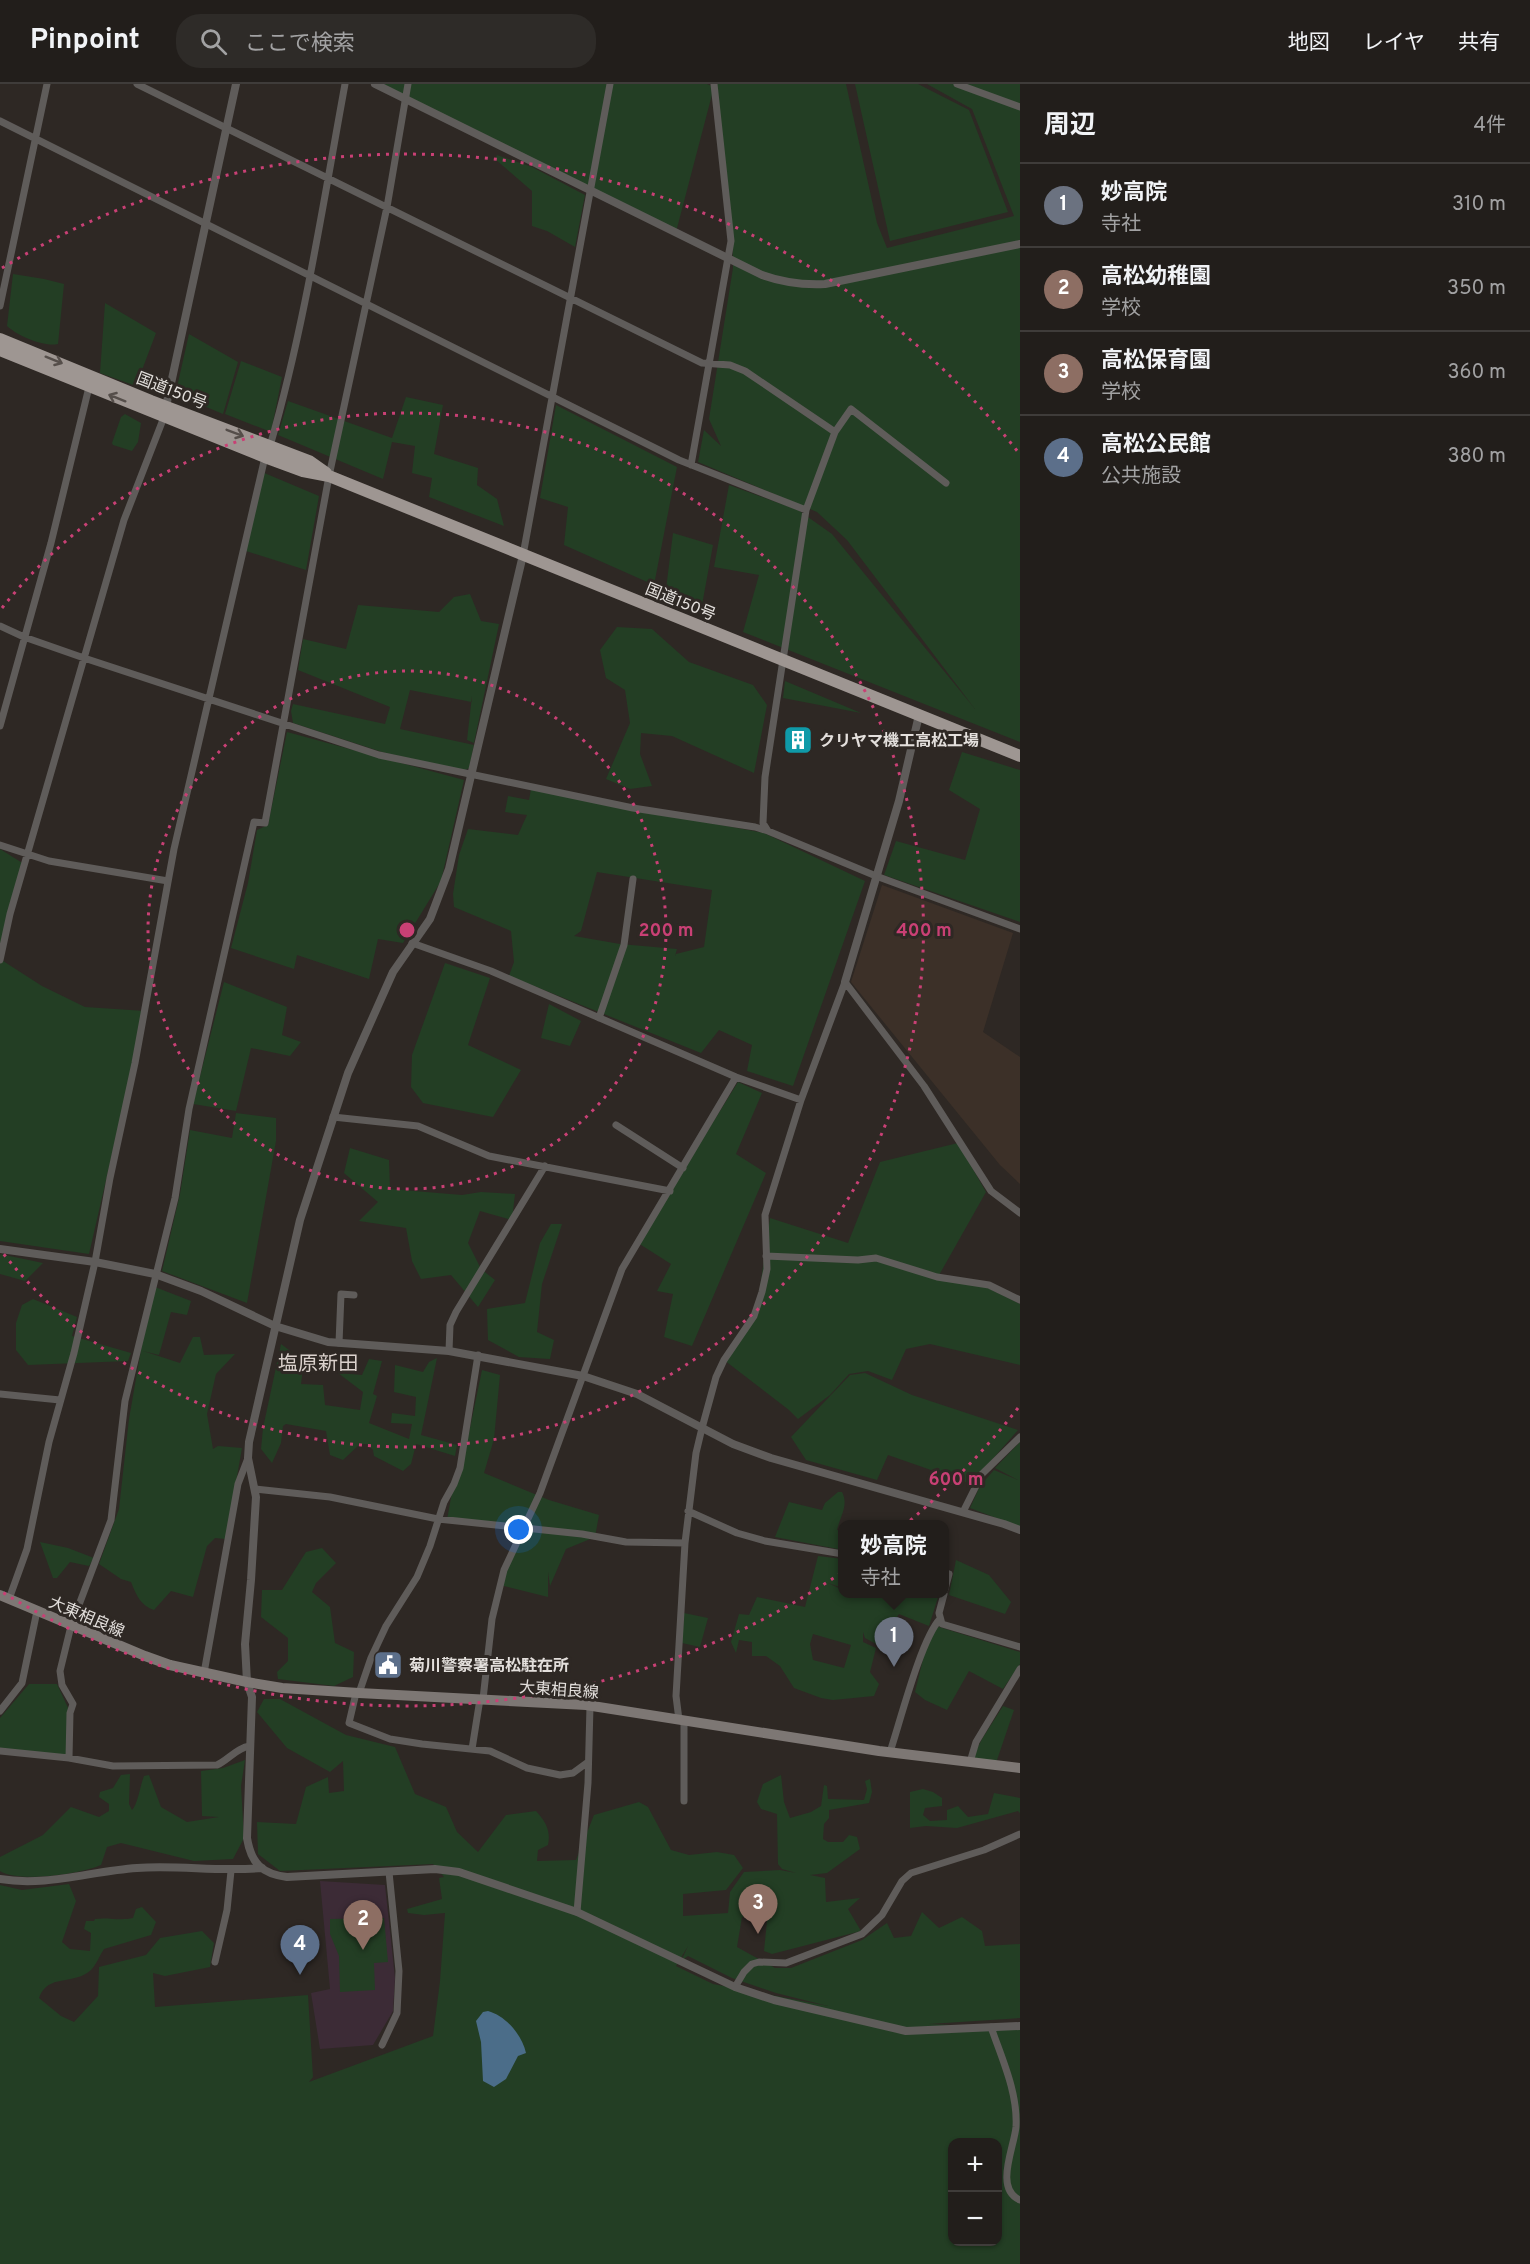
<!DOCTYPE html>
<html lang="ja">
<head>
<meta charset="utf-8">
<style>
  body { margin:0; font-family:Overpass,"Noto Sans JP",sans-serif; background:#2e2b28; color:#f1f3f6 }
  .controls { position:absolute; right:18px; bottom:18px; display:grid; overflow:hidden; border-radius:12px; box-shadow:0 2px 4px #0004 }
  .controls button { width:54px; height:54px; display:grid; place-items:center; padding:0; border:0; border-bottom:2px solid #3f3c3a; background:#221e1b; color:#f1f3f6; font:30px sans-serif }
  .you { position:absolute; left:519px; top:1446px; width:21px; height:21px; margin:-15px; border:4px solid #fff; border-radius:50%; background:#1a73e8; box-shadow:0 0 0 9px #1a73e833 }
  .badge { display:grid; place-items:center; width:39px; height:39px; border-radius:50%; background:#baaaf6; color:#fff; font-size:20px; font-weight:700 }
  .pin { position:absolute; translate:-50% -50px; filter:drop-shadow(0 2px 3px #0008) }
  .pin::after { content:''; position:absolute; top:32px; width:21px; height:18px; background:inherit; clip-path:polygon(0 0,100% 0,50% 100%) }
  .popup { position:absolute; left:838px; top:1436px; width:111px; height:78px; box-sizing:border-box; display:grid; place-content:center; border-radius:12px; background:#221e1b; filter:drop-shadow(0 2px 4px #0005); font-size:20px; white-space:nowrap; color:#a2a2a3 }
  .popup b { font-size:22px; color:#f1f3f6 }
  .popup::after { content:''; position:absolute; left:50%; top:100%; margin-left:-12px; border:12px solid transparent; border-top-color:#221e1b }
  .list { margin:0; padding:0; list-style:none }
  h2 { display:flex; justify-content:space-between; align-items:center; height:78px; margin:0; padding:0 24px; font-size:26px }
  h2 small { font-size:20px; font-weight:400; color:#a2a2a3 }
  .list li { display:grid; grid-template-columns:39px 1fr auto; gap:18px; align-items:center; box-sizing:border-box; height:84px; padding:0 24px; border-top:2px solid #3f3c3a }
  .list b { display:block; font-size:22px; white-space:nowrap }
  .list p { margin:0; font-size:20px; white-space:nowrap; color:#a2a2a3 }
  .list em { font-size:20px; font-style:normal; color:#a2a2a3 }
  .icon { flex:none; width:33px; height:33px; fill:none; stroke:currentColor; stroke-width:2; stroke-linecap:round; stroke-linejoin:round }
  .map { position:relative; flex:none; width:1020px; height:2180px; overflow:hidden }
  header { display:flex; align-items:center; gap:36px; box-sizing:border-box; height:84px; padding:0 30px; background:#221e1b; border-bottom:2px solid #3f3c3a }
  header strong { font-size:28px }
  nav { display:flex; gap:33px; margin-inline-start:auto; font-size:21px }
  .search { width:420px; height:54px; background:#2e2b28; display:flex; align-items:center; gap:15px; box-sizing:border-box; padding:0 21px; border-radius:24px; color:#a2a2a3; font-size:22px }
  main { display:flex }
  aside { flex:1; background:#221e1b }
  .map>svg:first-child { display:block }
  .built { fill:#3c3028 }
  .education { fill:#3c2b36 }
  .green { fill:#233e24; fill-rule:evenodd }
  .water { fill:#4b6d89 }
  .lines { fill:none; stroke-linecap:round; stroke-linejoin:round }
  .minor { stroke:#5f5c5a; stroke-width:7 }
  .tertiary { stroke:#5f5c5a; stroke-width:8 }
  .secondary { stroke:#7d7774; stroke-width:10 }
  .trunk { stroke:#9e9692; stroke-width:12 }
  .oneway { stroke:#554e4a }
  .ring { fill:none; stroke:#c94075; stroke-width:3; stroke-dasharray:3 6 }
  .labels { text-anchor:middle; stroke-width:6; stroke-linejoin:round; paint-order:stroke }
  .street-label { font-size:16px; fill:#e3dfdc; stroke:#2e2824 }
  .poi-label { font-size:16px; font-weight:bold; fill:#e3dfdc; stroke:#2e2824; text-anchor:start }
  .quarter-label { font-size:20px; fill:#dad1cc; stroke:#2e2824 }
  .centre { fill:#c94075; stroke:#2e2824; stroke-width:3 }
  .ring-label { font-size:18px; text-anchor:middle; font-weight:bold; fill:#c94075; stroke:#2e2824; stroke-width:6; stroke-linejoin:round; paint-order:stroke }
</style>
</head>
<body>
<header>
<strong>Pinpoint</strong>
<div class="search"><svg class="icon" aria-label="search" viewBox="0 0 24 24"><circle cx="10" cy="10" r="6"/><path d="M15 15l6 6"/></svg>ここで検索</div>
<nav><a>地図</a><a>レイヤ</a><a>共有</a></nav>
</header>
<main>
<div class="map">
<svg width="1020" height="2180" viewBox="0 0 1020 2180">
  <rect width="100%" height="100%" fill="#2e2824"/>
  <!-- built -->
  <path class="built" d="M882,801L1013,849L983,948L1020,973V1100L1000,1081L851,898Z"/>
  <!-- education -->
  <path class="education" d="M320,1797L385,1801L395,1894L393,1927L373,1961L320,1965L311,1909L330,1905Z"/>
  <!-- green -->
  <path class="green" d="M379,0H707L714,3L676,148Z
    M716,0H846L877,139L887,164L1014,132L972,25L927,0H1020V658L743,548L759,491L714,483L729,401L798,426L832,450L975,625L847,456L817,428L698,378L704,346L721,362L709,335L733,184L732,141Z
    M855,0H918L969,26L1008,128L890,157Z
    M497,71L532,83L585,111L575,163L547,147L532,142V107L495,75Z
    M13,190L44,195L64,200L58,260C43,263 18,252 7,242Z
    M105,219L156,249L136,302L100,289Z
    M189,250L238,278L223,330L187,315L177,303Z
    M241,277L282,293L271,348L225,330Z
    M406,313L443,321L434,370L478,384L477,401L497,415L504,442L429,413L432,394L412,389L415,362L392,358L383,395L278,351L288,317L392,354Z
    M556,321L677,383L654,501L564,461L568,423L540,414Z
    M125,330L141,339L138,358L132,367L113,361L112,359L121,333Z
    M262,388L319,412L306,486L246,467Z
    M673,449L713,461L702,521L666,505Z
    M470,510L481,537L499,540L474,659L467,656L472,612V618L410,606L400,645L474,661L469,684L463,687L382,668L293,639L291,627L293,620L385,640L390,623L298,586L303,555L346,565L358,521L439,528L454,513Z
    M617,543L652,545L689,578L753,601L767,621L754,689L672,652L641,649L640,670L652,702L630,705L606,695L630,639L625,606L606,594L600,566Z
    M785,597L861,629L783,614Z
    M287,648L464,696L441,797L403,859L378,855L369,895L297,871L294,885L231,864L248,799L257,746L268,741Z
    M962,668L1020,686V838L884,791L896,757L965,776L980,725L949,706Z
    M531,705L764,749L865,797L793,1002L747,987L752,961L719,946L701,969L509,892L514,878L511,847L454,823L453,810L459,771L468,745L518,751L527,731L505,728L508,712L529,716ZM597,788L712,806L704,863L676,870L675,872L677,865L620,860L574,852L581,847Z
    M0,765L24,780L0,875L42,902L85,923L145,927L89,1170L0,1157Z
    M445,879L490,894L468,961L521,986L493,1033L423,1019L411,1003L412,971Z
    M224,898L287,923L282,951L301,958L290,972L251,964L236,1027L193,1020Z
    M549,920L581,937L570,962L541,954Z
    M738,998L762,1009L736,1070L766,1089L692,1262L664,1253L673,1210L657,1207L671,1180L638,1159Z
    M236,1029L276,1034V1057L247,1219L162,1187L180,1110L190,1046L232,1054Z
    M958,1059L986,1108L938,1193L980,1200L1020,1220V1281L930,1260L906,1265L892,1296L868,1287L849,1290L830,1311L798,1335L789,1326L724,1276L757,1224L770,1134L848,1159L880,1078Z
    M350,1064L389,1076L390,1105L462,1111L481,1108L515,1110L512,1136L480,1127L468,1159L481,1185L495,1196L478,1223L451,1191L421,1195L412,1177L406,1144L359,1137L378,1118L344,1089Z
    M551,1140H562L542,1200L537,1248L554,1256L550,1275L519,1273L488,1256L487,1225L525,1219L540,1159Z
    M0,1170L43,1179L25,1197L0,1190Z
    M155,1203L191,1217L187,1231L171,1228L159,1271L143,1267L180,1279L193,1253H200L204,1271L235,1270L216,1290L207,1330L213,1365L218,1362L242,1364L226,1455L215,1454L207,1462L193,1513L171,1507L154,1526C141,1522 136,1511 131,1498L121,1495L99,1480L119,1425L129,1335L141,1266Z
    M33,1215L77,1233L72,1252L131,1269L128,1277L28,1281L16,1266V1239L22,1221Z
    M281,1260L304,1277L301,1300L323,1301L325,1321L360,1326L363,1308L338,1289L362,1291L369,1275L382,1277L373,1310L377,1312L369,1339L409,1355L412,1340L391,1339L392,1329L415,1332L416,1313L394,1308L395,1281L423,1288L429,1278L437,1274L421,1351L457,1361L455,1372L416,1360L411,1380L403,1387L374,1372L373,1366L367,1360H360L343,1376L330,1371L326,1347L286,1340L283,1342L281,1359L272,1379L261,1365L263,1344Z
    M482,1286L500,1291L494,1355L484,1389L549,1416L599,1431L595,1453L566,1465L550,1502L548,1488V1513L500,1501L524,1444L447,1436L452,1408L465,1368Z
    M865,1289L912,1311L1018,1346L971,1400L888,1371L877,1396L806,1376L791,1353L850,1291Z
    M1020,1358V1443L970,1424L980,1402L994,1386L1018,1396L995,1384Z
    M838,1408H842C849,1421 840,1433 837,1446L843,1447V1466L775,1453L789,1418L822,1426L825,1419Z
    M40,1458L68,1464L94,1474L89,1482L70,1478L57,1494H53Z
    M322,1464L336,1479L316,1499L312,1508L330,1523L335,1559L354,1568L353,1593L334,1602L278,1595L277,1588L288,1577V1554L261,1533L262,1506H282L306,1468Z
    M818,1472L843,1475V1504L828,1499L843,1506V1510H939L929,1542L899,1530L878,1561L865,1554L863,1548V1558L876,1564L870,1588L879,1600L874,1612L833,1616L821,1614L794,1604L780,1582L766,1572H752V1558L739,1556L736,1569L731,1558L739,1530L749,1531L757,1513L805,1523ZM813,1550L851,1561L844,1584L813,1576L810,1560Z
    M956,1476L989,1491L1011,1518L1005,1530L949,1511Z
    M684,1529L708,1534L700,1563L682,1559Z
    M936,1542L1020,1568V1580L1003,1605L969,1587L947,1626L925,1616L915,1608L924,1571Z
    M29,1600H57L69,1626V1674L0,1665V1634Z
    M264,1615H280L346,1651L395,1663L415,1710L446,1723L457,1748L478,1768L506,1731L536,1727C546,1738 551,1747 548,1761L538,1766L537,1777L576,1776L594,1731L639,1718L648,1723L671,1766L689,1771L717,1768L734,1771L743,1784L726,1806L683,1810V1832L728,1829L730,1808L744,1788L780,1786L796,1789L782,1785L778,1780L777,1730L761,1725L757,1718L763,1700L781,1691L784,1718L790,1734L811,1728L821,1722L824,1701L827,1702L828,1715L864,1716L867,1705L865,1697L870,1695L872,1708L869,1719L829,1726V1734L824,1740L823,1755L828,1758H843L849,1751L857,1753L860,1765L827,1789L810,1791L825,1794L826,1818L860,1814L848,1825L861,1847L772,1870L764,1867L767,1837L742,1833L737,1863L775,1884H791L862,1856L887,1839L894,1854L911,1852L922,1828L939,1844L962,1833L982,1847L985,1862L1020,1860V1934L929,1940L1020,1944V2180H0V1801L22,1806L69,1800L76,1817L62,1858L70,1865L90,1867L91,1849L84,1845L86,1837H94L95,1835C108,1833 120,1837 133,1834L136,1825L142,1823L156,1838L151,1851L104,1865C100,1871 96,1881 91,1886C73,1902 48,1889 39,1914L61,1932L74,1938L98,1912L99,1883L146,1871L160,1854L202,1847L214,1859L210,1883L165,1892L153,1889L155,1923L308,1911L313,1993L309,1998L433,1952L440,1897L445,1829L424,1831L408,1829L407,1825L442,1815L439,1794L444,1793L433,1780L280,1787L258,1770L257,1738L296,1740L306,1703L328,1693L329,1709L344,1707L343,1677L330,1688L287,1664L257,1628ZM688,1862L681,1877L688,1872L732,1894L776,1909L828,1922L713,1900L676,1882ZM952,2058H998V2158H952Z
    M1003,1622L1014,1626L996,1679L972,1675L982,1655Z
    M245,1676L241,1702L244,1754L233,1775L194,1777L121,1759L107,1763L101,1781C81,1790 19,1799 0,1787V1773L43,1751L71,1723L99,1733L109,1727V1720L99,1713L100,1708L113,1704L121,1691L130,1690L129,1720L132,1726C138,1720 140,1702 144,1692L149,1691L161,1723L187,1738L219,1733L202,1732L201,1687L223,1684Z
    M923,1705L933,1708L942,1714V1722L925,1724L923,1731L930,1737L947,1736V1726L958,1722L968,1733L988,1730L994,1709L1020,1714V1729L1018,1727L957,1744L926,1742L910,1744V1708Z
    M384,1834L388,1878L374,1879L375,1906L340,1908L339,1872L330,1850V1835Z"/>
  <!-- water -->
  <path class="water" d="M488,1927C506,1932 522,1951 526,1969L518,1972L506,1995L494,2003L483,1997L481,1958L476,1937L483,1928Z"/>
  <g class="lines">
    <!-- minor -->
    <path class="minor" d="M137,0L702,279L730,281L745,287L835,348
      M957,0L1020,23
      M0,37L679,376L806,426
      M0,222L47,0
      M270,362C304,245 323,120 345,0
      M691,381L731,157L714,0
      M946,399L851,325L835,348L806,426L765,693L763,739L768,747L876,792L1020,845
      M523,471L610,0
      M0,542L24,553L84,574L379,671L633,724L755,743L768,747
      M0,642L51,459L89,303
      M0,761L49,777L168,797
      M412,859L491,887L736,993L801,1016
      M0,876L10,830L124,436L164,333
      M599,934L624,861L633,795
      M333,1033L418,1042L489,1072L670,1107
      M616,1041L683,1084
      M766,1172L858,1176L876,1174L937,1193L989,1201L1020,1216
      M339,1259L341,1210L354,1211
      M449,1267L450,1241L456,1228L545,1082
      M0,1310L60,1316
      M255,1405L330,1413L438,1435L582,1450L626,1458L685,1459
      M688,1427L737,1449L765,1457L843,1470
      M963,1428L982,1390L1020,1353
      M945,1489L949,1490L945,1505
      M944,1510L939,1529L942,1540L1020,1563
      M9,1515L27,1465L49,1358L74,1269L95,1178L110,1094L135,979L174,765L265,373
      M204,1589L238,1400L248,1374
      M356,1609L349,1639L390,1655L422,1660L490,1667L527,1684L560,1691L573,1689L588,1678
      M359,1609L371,1574L386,1542L417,1493L430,1462L444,1418L454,1400L460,1384L478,1271
      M483,1615L492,1535L504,1486L540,1409L622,1185L736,993
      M0,1627L22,1599L37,1527
      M679,1636L676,1612L685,1459L696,1369L702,1344L716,1293L724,1276L754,1232L762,1208L767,1185L765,1131L801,1016L845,898L924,1002L991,1107L1020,1129
      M684,1636V1717
      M472,1665L480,1615
      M0,1667L69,1674L113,1682L217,1681C228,1676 238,1663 250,1662
      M890,1668C900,1638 921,1555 940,1535
      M69,1674L70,1629L73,1620L62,1601L60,1587L71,1542L111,1436L125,1317L175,1114L189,1025L254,738L265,739L329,392L387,123L408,0
      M970,1678L976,1658L1020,1585
      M577,1828L588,1699L590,1622
      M215,1878L227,1826L231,1787
      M735,1903L744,1888L752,1880L759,1878L786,1879L862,1850L882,1831L902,1797L911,1789L984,1766L1020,1750
      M991,1943C1002,1975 1018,2009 1016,2043C1014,2064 994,2105 1020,2116
      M382,1961L397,1929L399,1887L389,1788"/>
    <!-- tertiary -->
    <path class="tertiary" d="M375,0L762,191C784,199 803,201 825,200L1020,160
      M165,327L236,0
      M523,471L449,785L430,835L393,888L348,989L300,1136L249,1358L248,1374L256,1413L251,1496L245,1560L247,1598L252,1613L247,1754C251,1779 262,1790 287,1793L435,1785L459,1788L577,1828L735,1903L774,1916L906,1947L1020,1942
      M845,898L899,717L919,631
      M0,1165L95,1178L155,1190L201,1207L275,1242L328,1258L449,1267L583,1292L637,1310L733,1360L771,1374L1004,1440L1020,1446
      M0,1795C46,1803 91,1787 137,1784C179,1781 220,1788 262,1784"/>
    <!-- secondary -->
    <path class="secondary" d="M0,1511L145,1572L170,1581L247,1598L282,1604L359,1609L586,1621L879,1667L1020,1684"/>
    <!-- trunk -->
    <path class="trunk" d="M0,255L151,317L309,377L326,389
      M0,266L265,373L303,387L329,392L1020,672"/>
  </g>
  <!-- one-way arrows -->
  <defs><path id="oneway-shaft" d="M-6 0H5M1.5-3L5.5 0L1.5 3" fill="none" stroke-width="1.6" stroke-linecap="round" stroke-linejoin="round" transform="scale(1.5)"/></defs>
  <g class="oneway">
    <use href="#oneway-shaft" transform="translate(54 276) rotate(22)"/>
    <use href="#oneway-shaft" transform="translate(117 314) rotate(-158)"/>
    <use href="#oneway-shaft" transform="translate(235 349) rotate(21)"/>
  </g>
  <!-- distance rings -->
  <g class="ring">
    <circle cx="407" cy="846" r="259"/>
    <path d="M2 524A517 517 0 1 1 2 1168"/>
    <path d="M1018 1324A776 776 0 0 1 2 1508M2 184A776 776 0 0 1 1018 368"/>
  </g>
  <!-- icons -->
  <defs>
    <g id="building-square" transform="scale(1.5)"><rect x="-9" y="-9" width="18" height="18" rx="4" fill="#0f9aa8" stroke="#2e2824"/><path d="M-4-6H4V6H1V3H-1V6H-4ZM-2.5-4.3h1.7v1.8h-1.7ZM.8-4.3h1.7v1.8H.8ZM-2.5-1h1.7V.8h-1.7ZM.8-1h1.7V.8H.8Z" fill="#fff"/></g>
    <g id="civic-square" transform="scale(1.5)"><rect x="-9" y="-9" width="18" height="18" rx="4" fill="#5c6f8a" stroke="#2e2824"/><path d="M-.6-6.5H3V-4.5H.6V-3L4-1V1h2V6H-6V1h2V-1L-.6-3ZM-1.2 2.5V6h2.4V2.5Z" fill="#fff"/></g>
  </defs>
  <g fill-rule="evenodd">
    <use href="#building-square" x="798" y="656"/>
    <use href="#civic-square" x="388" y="1581"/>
  </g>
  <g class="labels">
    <!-- street labels -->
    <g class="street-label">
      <text transform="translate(172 306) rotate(21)" y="6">国道150号</text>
      <text transform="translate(681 517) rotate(22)" y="6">国道150号</text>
      <text transform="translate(87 1532) rotate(23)" y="6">大東相良線</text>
      <text transform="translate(559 1605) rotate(4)" y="6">大東相良線</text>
    </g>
    <!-- poi labels -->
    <g class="poi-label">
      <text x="819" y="662">クリヤマ機工高松工場</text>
      <text x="409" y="1587">菊川警察署高松駐在所</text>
    </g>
    <!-- quarter labels -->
    <g class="quarter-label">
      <text x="318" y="1286">塩原新田</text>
    </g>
  </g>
  <circle cx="407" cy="846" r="9" class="centre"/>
  <g class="ring-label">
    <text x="666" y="852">200 m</text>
    <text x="924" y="852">400 m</text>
    <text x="956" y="1401">600 m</text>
  </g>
</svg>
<div class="controls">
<button>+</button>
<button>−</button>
</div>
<div class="you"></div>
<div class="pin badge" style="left:894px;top:1583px;background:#6b7280">1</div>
<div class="popup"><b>妙高院</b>寺社</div>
<div class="pin badge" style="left:363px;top:1866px;background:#8d6e63">2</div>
<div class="pin badge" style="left:758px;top:1850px;background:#8d6e63">3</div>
<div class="pin badge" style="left:300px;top:1891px;background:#5c6f8a">4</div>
</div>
<aside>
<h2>周辺<small>4件</small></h2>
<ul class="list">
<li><span class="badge" style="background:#6b7280">1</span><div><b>妙高院</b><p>寺社</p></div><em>310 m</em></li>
<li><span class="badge" style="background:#8d6e63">2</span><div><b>高松幼稚園</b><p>学校</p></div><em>350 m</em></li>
<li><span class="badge" style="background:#8d6e63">3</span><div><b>高松保育園</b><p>学校</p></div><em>360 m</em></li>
<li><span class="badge" style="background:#5c6f8a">4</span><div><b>高松公民館</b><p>公共施設</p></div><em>380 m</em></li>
</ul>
</aside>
</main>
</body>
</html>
